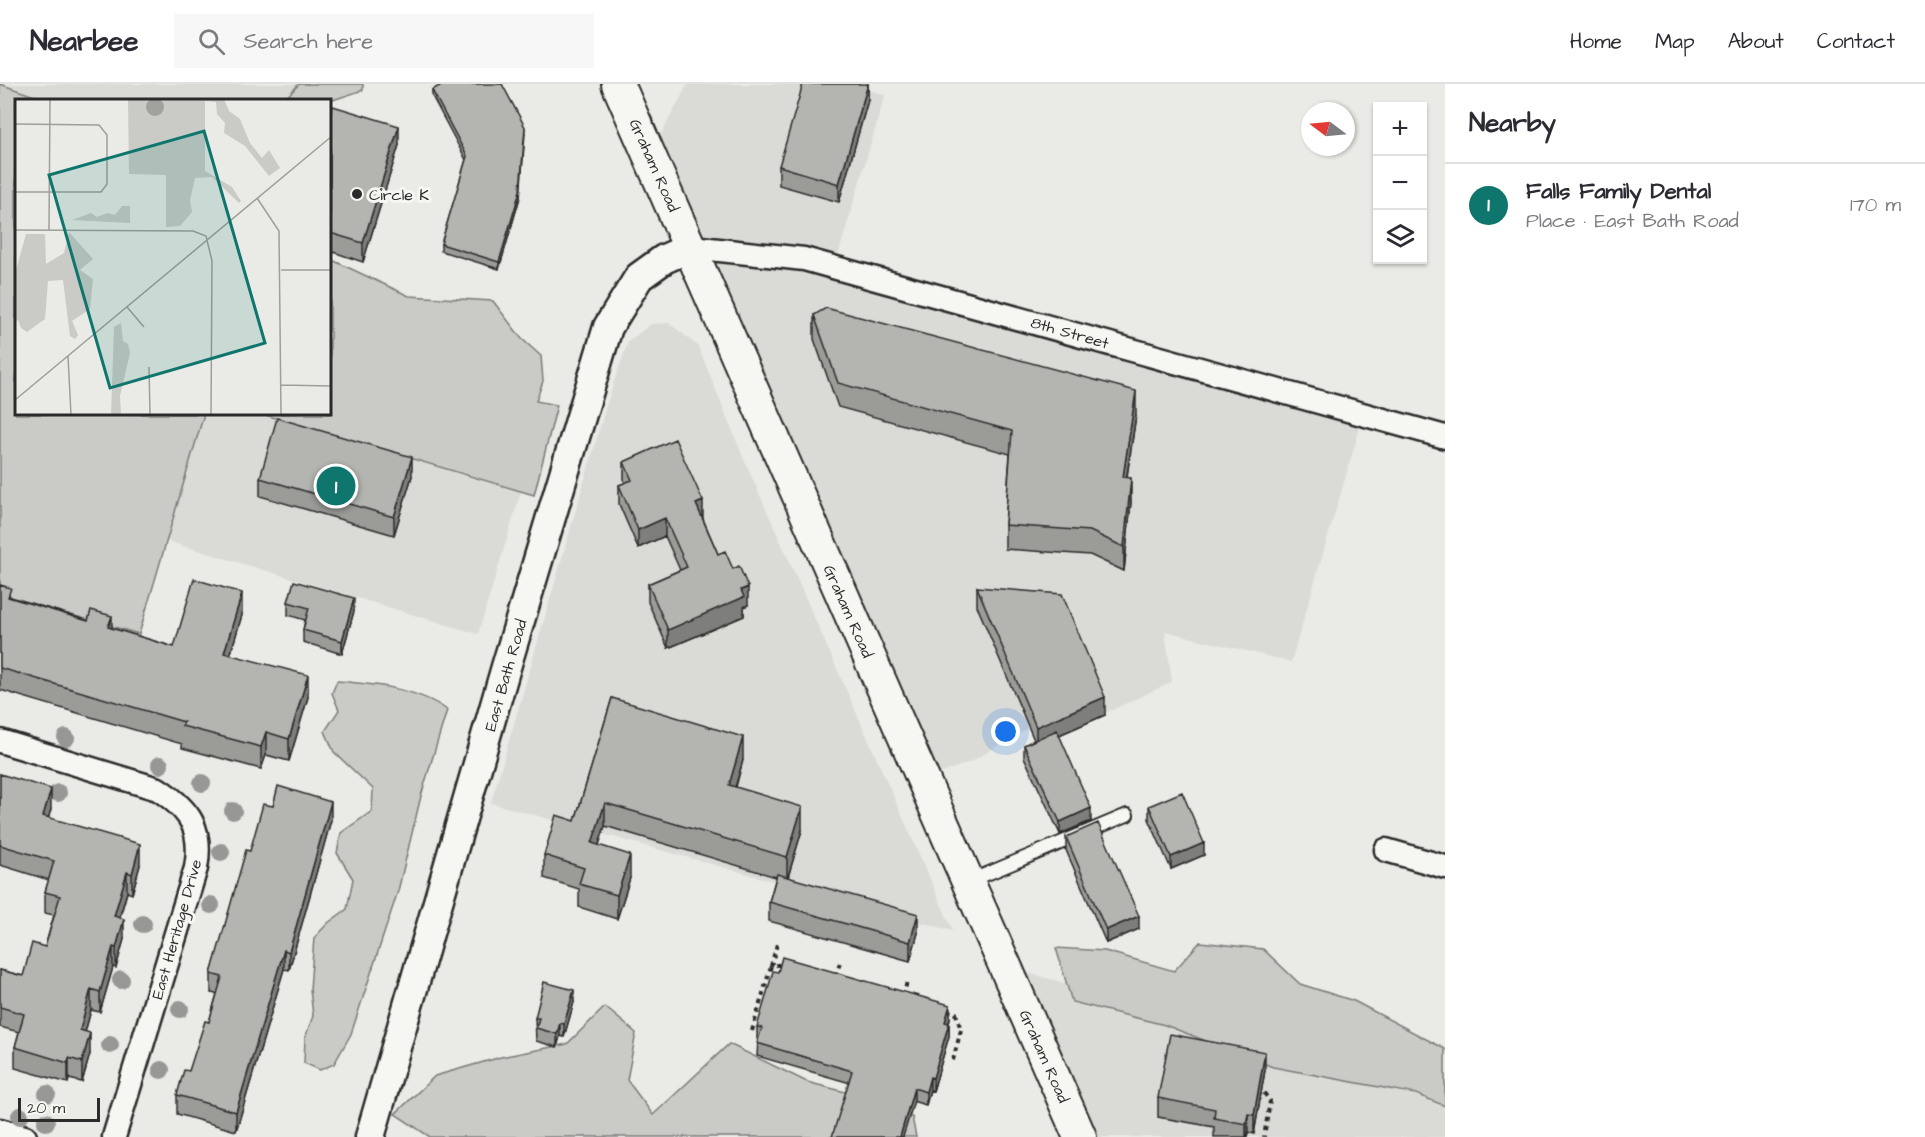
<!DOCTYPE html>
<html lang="en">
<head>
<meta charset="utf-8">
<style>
  body { margin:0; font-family:"Architects Daughter",sans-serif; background:#f7f7f7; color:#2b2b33 }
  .controls { position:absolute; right:18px; top:18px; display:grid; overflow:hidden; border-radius:0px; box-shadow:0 2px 4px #0004 }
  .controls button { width:54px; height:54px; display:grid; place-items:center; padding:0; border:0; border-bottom:2px solid #e1e1e2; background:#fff; color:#2b2b33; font:30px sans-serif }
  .compass { position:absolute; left:1301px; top:18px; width:54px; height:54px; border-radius:50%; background:#fff; box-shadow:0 2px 4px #0004; rotate:286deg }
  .scale { position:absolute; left:18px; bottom:15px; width:82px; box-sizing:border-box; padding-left:6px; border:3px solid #2b2b2b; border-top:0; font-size:16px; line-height:21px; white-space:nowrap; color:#2b2b2b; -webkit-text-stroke:4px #f6f6f2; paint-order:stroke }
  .you { position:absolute; left:1006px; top:648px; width:21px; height:21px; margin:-15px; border:4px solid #fff; border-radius:50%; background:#1a73e8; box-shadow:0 0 0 9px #1a73e833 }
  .badge { display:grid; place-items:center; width:39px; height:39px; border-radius:50%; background:#0f766e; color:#fff; font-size:20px; font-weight:700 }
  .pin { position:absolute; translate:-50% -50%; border:3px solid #fff; box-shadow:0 2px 6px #0006 }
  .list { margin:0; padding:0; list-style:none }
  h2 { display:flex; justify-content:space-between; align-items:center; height:78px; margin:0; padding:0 24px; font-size:26px }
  h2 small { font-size:20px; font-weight:400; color:#7c7c81 }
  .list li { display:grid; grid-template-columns:39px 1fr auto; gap:18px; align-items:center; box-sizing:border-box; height:84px; padding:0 24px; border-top:2px solid #e1e1e2 }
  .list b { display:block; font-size:22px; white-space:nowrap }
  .list p { margin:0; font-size:20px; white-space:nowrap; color:#7c7c81 }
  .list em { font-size:20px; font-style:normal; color:#7c7c81 }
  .icon { flex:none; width:33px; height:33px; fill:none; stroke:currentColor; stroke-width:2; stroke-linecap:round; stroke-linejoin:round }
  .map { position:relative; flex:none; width:1445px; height:1053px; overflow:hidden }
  header { display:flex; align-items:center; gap:36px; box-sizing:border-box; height:84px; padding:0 30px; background:#fff; border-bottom:2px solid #e1e1e2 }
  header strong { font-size:28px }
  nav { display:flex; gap:33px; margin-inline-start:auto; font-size:21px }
  .search { width:420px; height:54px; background:#f7f7f7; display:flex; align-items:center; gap:15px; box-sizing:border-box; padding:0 21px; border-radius:0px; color:#7c7c81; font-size:22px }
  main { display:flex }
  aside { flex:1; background:#fff }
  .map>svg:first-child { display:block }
  .built { fill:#dadad6 }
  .green { fill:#cacac7; stroke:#7a7a79; stroke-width:1.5 }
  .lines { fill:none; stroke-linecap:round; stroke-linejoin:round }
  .service-casing { stroke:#2b2b2b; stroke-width:16 }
  .minor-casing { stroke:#2b2b2b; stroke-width:27 }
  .tertiary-casing { stroke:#2b2b2b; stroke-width:33 }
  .secondary-casing { stroke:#2b2b2b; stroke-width:36 }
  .path { stroke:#2b2b2b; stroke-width:4; stroke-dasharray:4.5 4.5; stroke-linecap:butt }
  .service { stroke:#f6f6f2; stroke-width:12 }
  .minor { stroke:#f6f6f2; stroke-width:22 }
  .tertiary { stroke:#f6f6f2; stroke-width:28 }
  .secondary { stroke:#f6f6f2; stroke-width:32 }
  .tree { fill:#979795 }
  .wall { fill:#9b9b98; stroke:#2b2b2b; stroke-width:1.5 }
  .shaded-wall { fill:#7e7e7c; stroke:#2b2b2b; stroke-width:1.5 }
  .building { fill:#b4b4b1; stroke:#2b2b2b; stroke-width:1.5 }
  .poi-dot { fill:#2b2b2b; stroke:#f6f6f2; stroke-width:2 }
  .labels { text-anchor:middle; stroke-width:6; stroke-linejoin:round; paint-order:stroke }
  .street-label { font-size:16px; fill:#2b2b2b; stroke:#f6f6f2 }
  .poi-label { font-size:16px; fill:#2b2b2b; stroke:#f6f6f2; text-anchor:start }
  .inset-road { fill:none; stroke:#9e9e9b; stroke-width:1.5 }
  .view { fill:#0f766e; fill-opacity:0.15; stroke:#0f766e; stroke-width:3 }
  .inset-edge { fill:none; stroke:#2b2b2b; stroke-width:3 }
</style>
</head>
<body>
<header>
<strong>Nearbee</strong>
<div class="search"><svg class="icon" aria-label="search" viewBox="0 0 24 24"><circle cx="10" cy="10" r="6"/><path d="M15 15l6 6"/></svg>Search here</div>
<nav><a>Home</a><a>Map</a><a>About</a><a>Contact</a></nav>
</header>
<main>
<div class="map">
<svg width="1445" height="1053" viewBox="0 0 1445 1053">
  <rect width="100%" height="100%" fill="#eaeae6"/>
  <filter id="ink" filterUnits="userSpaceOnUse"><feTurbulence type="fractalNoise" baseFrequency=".0167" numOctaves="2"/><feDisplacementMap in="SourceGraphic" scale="12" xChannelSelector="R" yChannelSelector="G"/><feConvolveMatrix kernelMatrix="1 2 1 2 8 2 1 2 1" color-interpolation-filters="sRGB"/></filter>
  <g filter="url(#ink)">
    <!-- built -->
    <path class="built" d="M6,0H299L284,16H46Z
      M688,0H849L885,11L835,182L1364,330L1291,578L1165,547L1172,598L1036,661L1028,644L972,677L924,696L650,71Z
      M669,239L698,262L743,373L953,847L491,719L607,319L628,258L651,240Z
      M204,330H262L521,408L478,550L167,457Z
      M1006,883L1445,1003V1053H1080Z"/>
    <!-- green -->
    <path class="green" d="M0,0L46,16H16V330H204L139,550L0,511Z
      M299,0H363V6L330,17L284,16Z
      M330,175L409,212L493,217L522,255L541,272L543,297L536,317L557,321L534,411L262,330H330Z
      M337,597C373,600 417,604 447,626L421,712L398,807L351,950L334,980L320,986L304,979L305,954L313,932L310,905L314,854L328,839L347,825L353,795L337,769L341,749L372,727L373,705L334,668L325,647L339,626L332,609Z
      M1200,858L1263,865L1300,900L1354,917L1445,965V1022L1416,1010L1273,983L1165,941L1072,918L1056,864L1105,867L1174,887Z
      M605,923L636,949L627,996L653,1031L729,960L807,998L857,1011L912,1033L916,1053H430L395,1030L435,992L501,973L567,960Z"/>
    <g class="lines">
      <!-- service casing -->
      <g class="service-casing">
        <path id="service" d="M970,797L1127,731"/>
      </g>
      <!-- minor casing -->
      <g class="minor-casing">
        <path id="minor" d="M691,163L804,175L1445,353
          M0,657L158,705C190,726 203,745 196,784L114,1053
          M1386,766L1445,783
          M0,1046L25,1053"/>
      </g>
      <!-- tertiary casing -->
      <g class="tertiary-casing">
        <path id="tertiary" d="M370,1053L506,583L608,243L639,193L664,175L691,163"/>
      </g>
      <!-- secondary casing -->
      <g class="secondary-casing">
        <path id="secondary" d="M618,0L1080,1053"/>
      </g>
      <!-- path -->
      <path class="path" d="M771,882L777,860
        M836,892L840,878
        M903,912L907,898
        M947,927L956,929L961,946L952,980
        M752,947L771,882L784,880
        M1264,1009L1270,1017L1264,1053"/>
      <!-- service -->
      <use href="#service" class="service"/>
      <!-- minor -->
      <use href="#minor" class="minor"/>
      <!-- tertiary -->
      <use href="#tertiary" class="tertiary"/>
      <!-- secondary -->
      <use href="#secondary" class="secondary"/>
    </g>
    <!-- trees -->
    <g class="tree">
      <circle cx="66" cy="654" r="9"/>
      <circle cx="160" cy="681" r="9"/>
      <circle cx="202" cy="699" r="9"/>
      <circle cx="58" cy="709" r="9"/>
      <circle cx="233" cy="727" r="9"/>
      <circle cx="221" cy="768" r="9"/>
      <circle cx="211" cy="821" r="9"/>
      <circle cx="143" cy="840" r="9"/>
      <circle cx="121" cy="896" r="9"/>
      <circle cx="180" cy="925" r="9"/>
      <circle cx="110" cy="961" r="9"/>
      <circle cx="161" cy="986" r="9"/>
      <circle cx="47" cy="1010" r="9"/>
      <circle cx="20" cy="1032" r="9"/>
      <circle cx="46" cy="1038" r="9"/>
    </g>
    <!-- wall -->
    <path class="wall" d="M868,0V16L839,118L779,101V82Z
      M432,6L525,49L520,113L499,185L441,167V160L466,76L432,12Z
      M330,30L399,61L363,178L330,167Z
      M814,231L1136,331L1127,393L1131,418L1124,487L1090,471L1005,465V441L1010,370L838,323L814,255Z
      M624,378L703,435L718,470L748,521L744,523V532L668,564L648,518V500L680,486L665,452L638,464L619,420V401L625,399L624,396Z
      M412,392L394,451L260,412V394Z
      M0,501L11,513L174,563L242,531L230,571L308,613L289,677L266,671L261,685L182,664V660L0,606Z
      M977,503L1105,631L1059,651L1091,737L1060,750L1024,673V661L1034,656L977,522Z
      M288,518L354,527L342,570L303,558V546L305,536L288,531Z
      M612,614L743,676L736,703L802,746L788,793L918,849L910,877L769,837V818L776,793L605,742L599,761L630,794L617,835L579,823V805L544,794V771L575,737Z
      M0,690L51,725L48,734L140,781L132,810L127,808L120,833L124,855L116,884L113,883L100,928L91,926L85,948L90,970L82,998L69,995L68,999L15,984V963L19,948L0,943V886L23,892L45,863L54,831L45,829V808L49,796L0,781Z
      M1149,722L1204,771L1171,785L1149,735Z
      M331,736L289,886L284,885L236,1047L177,1030V1011L189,987L209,938L217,910L211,909V890L250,767Z
      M1066,753L1139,845L1106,859L1066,766Z
      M574,918L564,953L560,952L557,963L536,957L535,934Z
      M950,934L949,939V952L933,1007L930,1006L926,1021L757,972L758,956L757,955V943Z
      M1265,986L1254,1050L1248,1048L1247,1053H1214V1043L1158,1033V1014Z"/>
    <!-- shaded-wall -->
    <path class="shaded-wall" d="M868,0V16L839,118V100Z
      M399,42V61L363,178V159Z
      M525,43L520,113L499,185V178Z
      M1136,307V331L1123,417V393Z
      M412,373V392L394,451V433Z
      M1131,394V418L1124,487V463Z
      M703,417V436L696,420Z
      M665,434V452L638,464V446Z
      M748,503V521L744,523V532L668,564V546Z
      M242,509V531L224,592V569Z
      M354,514V527L342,570V557Z
      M112,532V554L108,543Z
      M308,591V613L289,677V655Z
      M1105,613V631L1036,661V643Z
      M266,648V671L261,685V663Z
      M743,653V676L729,724V701Z
      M51,705V725L43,753V732Z
      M331,718V736L289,886V868Z
      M605,719V742L592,782V759Z
      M802,723V746L787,796V773Z
      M1091,724V737L1060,750V738Z
      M1204,759V771L1171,785V773Z
      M140,760V781L132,810V790Z
      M630,771V794L617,835V811Z
      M127,788V808L114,852V832Z
      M918,830V849L910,877V858Z
      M1139,832V845L1106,859V846Z
      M124,835V855L116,884V864Z
      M113,863V883L100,928V908Z
      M284,866V885L236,1047V1028Z
      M91,905V926L80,967V946Z
      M574,906V918L564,953V940Z
      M950,921V934L945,951V938Z
      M560,939V952L557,963V950Z
      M949,939V952L933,1007V994Z
      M90,949V970L82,998V978Z
      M1265,968V986L1254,1050V1031Z
      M69,974V995L68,999V979Z
      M930,993V1006L926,1021V1008Z
      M914,1004V1017L903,1053H900Z
      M1248,1030V1048L1247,1053H1246V1040Z"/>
    <!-- building -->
    <path class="building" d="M443,0H502L525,43L520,107L499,178L441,160L467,72L432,6Z
      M803,0H868L839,100L779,82Z
      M333,22L399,42L363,159L330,149V30Z
      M826,224L1136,307L1123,393L1131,394L1124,463L1090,447L1005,441L1012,347L838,299L814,231Z
      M277,334L412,373L394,433L260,394Z
      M675,355L703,417L696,420L718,470L725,467L733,485L739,482L748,503L741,506L744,513L668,546L648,500L687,483L665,434L638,446L619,401L632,396L624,378Z
      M194,495L242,509L224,569L308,591L289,655L266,648L261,663L182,642L184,638L0,584V501L11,504L8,513L88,537L91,526L112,532L108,543L174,563Z
      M294,497L354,514L342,557L303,546L309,524L288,518Z
      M977,503L1062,510L1105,613L1036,643Z
      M612,614L743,653L729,701L802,723L787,773L605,719L592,759L630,771L617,811L579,800L584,784L544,771L556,731L575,737Z
      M1057,646L1091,724L1060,738L1024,661Z
      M0,690L51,705L43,732L140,760L132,790L127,788L114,832L124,835L116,864L113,863L100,908L91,905L80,946L90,949L82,978L69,974L68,979L15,963L24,930L0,923V886L23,892L32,859L45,863L60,812L45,808L54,777L0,761Z
      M278,702L331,718L289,868L284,866L236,1028L177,1011L184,986L189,987L205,937L209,938L222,893L211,890L246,766L250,767L263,720L273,722Z
      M1182,708L1204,759L1171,773L1149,722Z
      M1098,739L1139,832L1106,846L1066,753Z
      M777,790L918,830L910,858L769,818Z
      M782,873L950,921L945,938L949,939L933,994L930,993L926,1008L914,1004L900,1053H832L852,987L757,959L762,944L757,943L766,912L773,887L778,888Z
      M544,898L574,906L564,940L560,939L557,950L536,944L539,934H535Z
      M1170,950L1265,968L1254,1031L1248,1030L1246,1040L1214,1034L1215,1025L1158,1014Z"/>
  </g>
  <!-- markers -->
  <circle class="poi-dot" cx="357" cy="110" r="6"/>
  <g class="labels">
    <!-- street labels -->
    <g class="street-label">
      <text transform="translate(655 81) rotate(66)" y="6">Graham Road</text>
      <text transform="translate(1070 248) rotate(16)" y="6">8th Street</text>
      <text transform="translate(849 527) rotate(66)" y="6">Graham Road</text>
      <text transform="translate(505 591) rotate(-74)" y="6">East Bath Road</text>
      <text transform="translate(176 845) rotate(-74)" y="6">East Heritage Drive</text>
      <text transform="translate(1045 972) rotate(66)" y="6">Graham Road</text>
    </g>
    <!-- poi labels -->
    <g class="poi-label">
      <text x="369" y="116">Circle K</text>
    </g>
  </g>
  <!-- overview -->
  <g transform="translate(15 15)">
    <rect width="316" height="316" fill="#eaeae6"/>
    <path d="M113,0H209L214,12L225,20L235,44L247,59L254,51L265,69L254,77L230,47L209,34L210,24L202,15L201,3L190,2V72L217,88L226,102L224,104L197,78L180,79L175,101L177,113L165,127L151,128V76L114,75ZM107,107H115V124L57,121L76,114L82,118L93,114L100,116ZM54,133L78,160L65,171L78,180L75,210L57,222L63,236L60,240L55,237L48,181L33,182L30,220L12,233L6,229L3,221L0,223V175L11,135H30L31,165L49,154ZM106,224L108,242L113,245L115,254L105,297L106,316H96L99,228Z" fill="#cacac7"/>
    <path d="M131 8a9 9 0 1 1 18 0a9 9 0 1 1-18 0Z" fill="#a1a19e"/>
    <path class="inset-road" d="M0,25L84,26L92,36V85L86,93H0M242,99L264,132L266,316M0,131L178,132L191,137L197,162L196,316M34,131L35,0M266,171H317M112,208L129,228M53,257L56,316M134,268L135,316M266,286L317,287M0,301L317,37"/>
    <path class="view" d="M189,32L250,244L95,289L34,76Z"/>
    <rect width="316" height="316" class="inset-edge"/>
  </g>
</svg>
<div class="controls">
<button>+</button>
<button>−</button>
<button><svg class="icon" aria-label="layers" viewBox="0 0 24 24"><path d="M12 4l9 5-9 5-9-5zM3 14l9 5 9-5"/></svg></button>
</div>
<svg class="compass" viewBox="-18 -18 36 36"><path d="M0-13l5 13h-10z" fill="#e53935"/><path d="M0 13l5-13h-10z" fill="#7c7c81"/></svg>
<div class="scale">20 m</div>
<div class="you"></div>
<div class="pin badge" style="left:336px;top:402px">1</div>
</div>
<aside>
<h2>Nearby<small></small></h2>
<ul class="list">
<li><span class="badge">1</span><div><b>Falls Family Dental</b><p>Place · East Bath Road</p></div><em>170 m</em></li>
</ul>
</aside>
</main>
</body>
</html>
